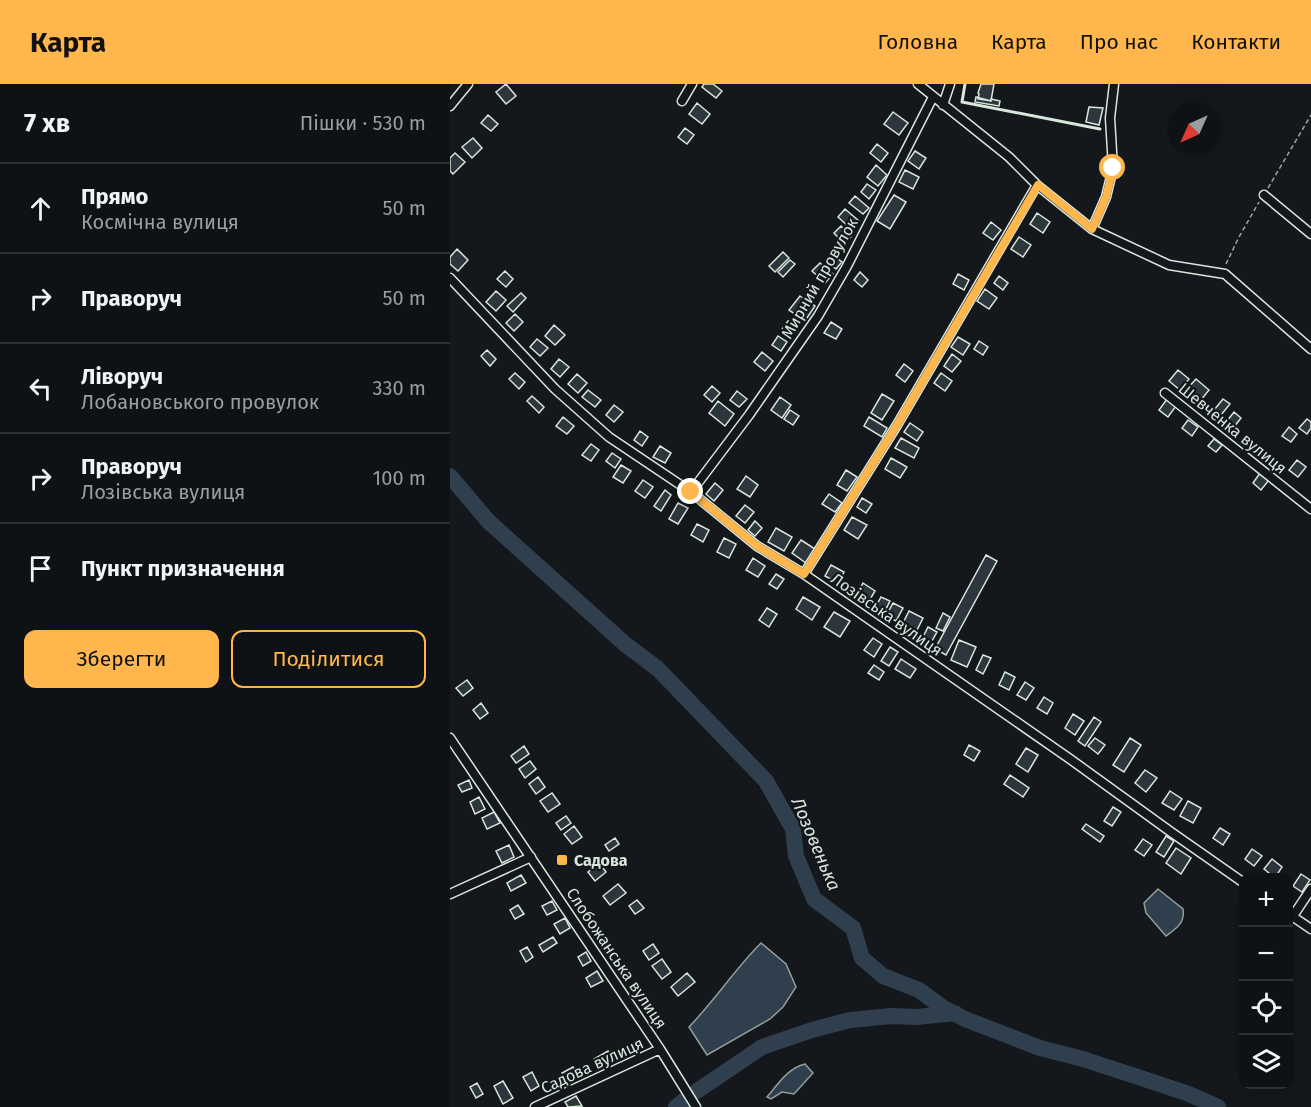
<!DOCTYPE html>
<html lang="uk">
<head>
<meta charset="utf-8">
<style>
  body { margin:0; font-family:"Fira Sans",sans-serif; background:#1d2022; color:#f1f3f6 }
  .controls { position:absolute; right:18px; bottom:18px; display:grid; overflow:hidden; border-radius:12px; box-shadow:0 6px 24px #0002 }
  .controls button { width:54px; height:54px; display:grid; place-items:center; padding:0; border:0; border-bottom:2px solid #2f3234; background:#0f1215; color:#f1f3f6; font:30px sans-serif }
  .compass { position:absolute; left:717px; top:18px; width:54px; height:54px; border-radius:50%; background:#0f1215; box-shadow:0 6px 24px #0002; rotate:225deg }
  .stop { position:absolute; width:18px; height:18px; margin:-14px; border:4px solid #ffb74d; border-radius:50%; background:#fff }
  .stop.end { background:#ffb74d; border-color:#fff; box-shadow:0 2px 6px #0008 }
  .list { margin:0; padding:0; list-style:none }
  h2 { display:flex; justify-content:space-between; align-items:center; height:78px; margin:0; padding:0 24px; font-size:26px }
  h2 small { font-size:20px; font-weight:400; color:#9b9ea0 }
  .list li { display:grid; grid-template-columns:39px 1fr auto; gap:18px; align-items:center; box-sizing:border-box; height:90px; padding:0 24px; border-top:2px solid #2f3234 }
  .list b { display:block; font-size:22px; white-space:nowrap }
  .list p { margin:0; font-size:20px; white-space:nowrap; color:#9b9ea0 }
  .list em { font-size:20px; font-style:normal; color:#9b9ea0 }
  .actions { display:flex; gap:12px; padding:18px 24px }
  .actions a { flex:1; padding:14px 0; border:2px solid #ffb74d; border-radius:12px; text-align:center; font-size:21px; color:#ffb74d }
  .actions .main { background:#ffb74d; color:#111 }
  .icon { flex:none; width:33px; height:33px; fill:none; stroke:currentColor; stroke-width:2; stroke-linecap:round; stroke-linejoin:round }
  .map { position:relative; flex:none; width:861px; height:1023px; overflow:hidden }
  header { display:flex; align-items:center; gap:36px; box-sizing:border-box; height:84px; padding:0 30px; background:#ffb74d; color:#111 }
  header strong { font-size:28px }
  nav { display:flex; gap:33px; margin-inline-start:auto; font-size:21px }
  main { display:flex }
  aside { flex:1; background:#0f1215 }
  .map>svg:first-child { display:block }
  .water { fill:#2f3f4d; stroke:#939e99; stroke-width:1.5 }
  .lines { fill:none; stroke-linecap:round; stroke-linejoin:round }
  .river { stroke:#2f3f4d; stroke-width:16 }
  .building { fill:#2c363c; stroke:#d8e6dc; stroke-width:1.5 }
  .minor-casing { stroke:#d8e6dc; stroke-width:11 }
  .path { stroke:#9da8a2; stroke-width:1.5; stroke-dasharray:4.5 3; stroke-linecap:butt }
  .minor { stroke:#14181c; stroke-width:8 }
  .wall { stroke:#d8e6dc; stroke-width:3 }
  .route { stroke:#ffb74d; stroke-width:8 }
  .poi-dot { fill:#ffb74d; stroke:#14181c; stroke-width:2 }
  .labels { text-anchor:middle; stroke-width:4.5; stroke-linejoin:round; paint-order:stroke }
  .street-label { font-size:16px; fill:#d8e6dc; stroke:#14181c }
  .poi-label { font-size:16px; font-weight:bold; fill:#d8e6dc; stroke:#14181c; text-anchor:start }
  .water-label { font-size:18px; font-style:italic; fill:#d8e6dc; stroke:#14181c }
</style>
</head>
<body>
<header>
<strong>Карта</strong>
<nav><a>Головна</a><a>Карта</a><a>Про нас</a><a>Контакти</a></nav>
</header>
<main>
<aside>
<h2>7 хв<small>Пішки · 530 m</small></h2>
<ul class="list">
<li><svg class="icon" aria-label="ahead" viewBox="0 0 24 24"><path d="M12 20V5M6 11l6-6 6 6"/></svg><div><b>Прямо</b><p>Космічна вулиця</p></div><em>50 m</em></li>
<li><svg class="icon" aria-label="right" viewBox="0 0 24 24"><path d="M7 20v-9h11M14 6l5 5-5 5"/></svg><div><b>Праворуч</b></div><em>50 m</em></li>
<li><svg class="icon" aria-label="left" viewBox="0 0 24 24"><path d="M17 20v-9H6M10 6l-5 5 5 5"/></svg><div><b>Ліворуч</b><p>Лобановського провулок</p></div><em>330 m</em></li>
<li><svg class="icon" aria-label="right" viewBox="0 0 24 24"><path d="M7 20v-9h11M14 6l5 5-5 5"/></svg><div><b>Праворуч</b><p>Лозівська вулиця</p></div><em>100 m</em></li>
<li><svg class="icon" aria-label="arrive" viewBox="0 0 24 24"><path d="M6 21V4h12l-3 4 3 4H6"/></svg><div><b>Пункт призначення</b></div></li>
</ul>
<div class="actions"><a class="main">Зберегти</a><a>Поділитися</a></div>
</aside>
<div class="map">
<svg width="861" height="1023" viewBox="0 0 861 1023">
  <rect width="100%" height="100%" fill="#14181c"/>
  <!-- water -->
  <path class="water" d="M708,805L733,825C735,839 727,844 716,852L696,829L694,819Z
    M311,859L336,880L346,903L333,923L320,935L257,971L239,943C265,916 285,885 311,859Z
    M355,980L363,989L344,1010L332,1008L321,1015L317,1013C328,1000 338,984 355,980Z"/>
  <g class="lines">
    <!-- river -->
    <path class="river" d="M0,392L38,437L175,560L208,585L316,697L343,745L346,772L364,815L403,844L412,874L433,892L469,906L492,923L515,935L590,964L633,975L691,994L739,1010L768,1023
      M247,1007L312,963L362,946L400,936L442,932L467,933L505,929
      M226,1023L235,1016"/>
  </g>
  <!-- building -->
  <path class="building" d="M56,0L66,12L56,20L46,8Z
    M254,0H263L272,7L266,14L252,3Z
    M531,0H544L541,17L528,15L529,10L528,9Z
    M526,13L541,17V15L550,17L549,22L525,18Z
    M247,19L260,30L252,40L239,30Z
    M639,23L653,24L649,41L636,38Z
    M443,28L458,39L449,51L434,40Z
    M38,31L48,40L41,47L31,39Z
    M235,44L244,51L237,60L228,53Z
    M23,54L32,64L22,74L12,63Z
    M427,60L438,69L431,78L420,69Z
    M465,67L476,74L469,85L458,77Z
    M5,69L15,78L3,90L0,87V74Z
    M426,81L437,91L428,102L417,93Z
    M455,86L469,93L463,105L449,98Z
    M417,100L426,106L419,115L411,108Z
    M444,111L456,118L440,145L427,137Z
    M405,112L419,124L413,130L399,119Z
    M395,125L409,137L401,145L388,133Z
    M587,129L600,138L593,149L580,140Z
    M541,138L551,146L543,156L533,149Z
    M391,142L401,153L394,160L384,149Z
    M569,153L581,161L573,173L561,165Z
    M7,165L18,176L8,187L0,180V173Z
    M333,168L339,174L325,188L319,182Z
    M381,170L392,178L386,185L376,177Z
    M340,176L345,180L333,193L328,188Z
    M370,179L383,190L375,199L362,187Z
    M55,187L63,195L56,203L47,195Z
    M410,188L418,196L412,203L404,196Z
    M508,190L519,196L514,206L503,200Z
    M549,192L558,199L553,206L544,199Z
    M535,205L547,214L539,225L527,217Z
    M46,207L56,216L46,227L36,218Z
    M71,209L76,214L63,228L57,222Z
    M350,212L365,222L355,237L339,226Z
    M65,230L73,238L64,247L56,239Z
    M338,237L348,243L341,252L332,245Z
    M381,238L392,245L386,255L374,249Z
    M104,241L115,251L105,261L95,252Z
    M328,252L337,258L331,267L322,261Z
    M508,253L520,260L513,271L501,263Z
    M87,255L98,264L90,272L80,263Z
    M529,257L538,263L533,271L524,265Z
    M37,266L46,275L40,282L31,272Z
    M312,268L323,277L315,287L304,278Z
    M502,270L511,277L502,288L494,282Z
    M109,275L119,283L110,293L101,285Z
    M454,280L463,287L455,298L446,291Z
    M728,286L739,295L730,306L719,297Z
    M65,289L75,298L69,305L59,295Z
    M491,289L502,297L495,307L484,299Z
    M127,290L137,299L128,309L118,300Z
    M746,295L759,306L751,316L737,305Z
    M262,302L270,309L262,318L254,311Z
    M138,306L151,316L145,323L132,313Z
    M287,307L297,315L289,323L280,316Z
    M432,310L444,317L432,336L421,329Z
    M82,312L94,323L89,329L77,317Z
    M330,313L341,321L332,334L321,326Z
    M717,315L726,322L718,333L709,326Z
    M773,315L780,320L771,331L764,326Z
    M268,317L284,330L275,342L259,329Z
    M164,321L173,328L164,338L156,331Z
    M340,326L349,332L343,341L334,335Z
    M784,328L791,334L784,343L777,337Z
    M113,333L124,342L117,350L106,342Z
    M419,333L437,344L432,353L414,342Z
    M857,335L861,338V344L857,350L849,344Z
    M738,336L748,343L742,352L732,344Z
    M460,339L473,348L467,357L454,348Z
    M839,343L847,350L841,358L832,352Z
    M190,347L198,353L192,362L184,356Z
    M451,354L469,364L464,374L445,364Z
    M764,355L772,361L766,368L758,362Z
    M141,360L149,366L141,377L132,371Z
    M210,362L221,369L215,379L203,373Z
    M162,369L171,375L165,384L156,377Z
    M441,374L457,383L450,394L435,385Z
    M847,376L856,383L848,393L839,386Z
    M171,381L181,387L173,399L163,393Z
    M396,386L407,393L397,407L387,401Z
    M810,389L819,396L811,406L803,399Z
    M296,392L308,401L300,413L287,405Z
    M193,396L203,403L195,414L185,407Z
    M265,399L273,406L264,417L256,410Z
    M215,406L221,411L211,427L204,422Z
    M379,410L392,419L385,428L372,420Z
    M412,414L422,420L416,429L407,423Z
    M228,419L238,424L228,440L219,435Z
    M295,421L304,428L295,439L286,432Z
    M402,433L417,441L408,455L394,446Z
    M305,437L312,444L305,452L298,446Z
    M247,440L259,446L253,458L241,451Z
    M326,444L342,453L334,467L318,458Z
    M274,454L286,460L279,474L267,468Z
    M351,456L365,465L356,479L342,469Z
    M536,471L547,477L496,571L485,565Z
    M303,474L315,482L308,493L296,486Z
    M381,481L394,488L388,499L375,492Z
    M326,490L334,495L327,505L319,500Z
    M413,499L425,507L418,519L406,511Z
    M353,513L370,523L362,536L346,525Z
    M431,513L440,517L434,529L425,524Z
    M443,519L453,524L446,537L436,532Z
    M317,524L327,530L319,543L309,536Z
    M459,527L473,534L464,552L450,545Z
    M384,528L400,537L390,553L374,543Z
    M493,529L500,533L493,547L486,544Z
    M478,543L487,548L478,564L470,559Z
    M423,554L432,560L424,573L414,566Z
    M509,556L526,563L517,583L501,576Z
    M440,563L448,568L439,582L431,577Z
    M533,571L541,574L533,590L526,586Z
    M451,575L466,585L460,594L445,585Z
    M424,581L434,588L429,596L418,589Z
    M555,588L565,593L559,606L549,601Z
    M17,596L23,604L13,612L6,604Z
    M575,598L584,604L576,616L567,611Z
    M594,613L603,619L597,630L587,624Z
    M31,619L38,629L30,635L23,626Z
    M623,630L634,637L625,651L615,644Z
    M644,633L651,638L635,662L628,657Z
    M645,654L655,661L648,670L638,662Z
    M680,654L691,661L674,688L663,681Z
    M519,661L530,667L524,677L514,671Z
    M74,662L79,670L66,679L61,672Z
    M576,664L588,671L578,688L566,680Z
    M80,677L86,685L75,694L69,685Z
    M695,686L707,694L696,708L685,699Z
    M560,691L579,704L573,713L554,700Z
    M88,693L95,703L86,710L79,700Z
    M19,696L22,704L12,708L8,701Z
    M720,707L732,715L724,726L712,719Z
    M102,709L110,720L98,728L90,717Z
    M29,713L35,725L25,730L20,718Z
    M738,717L751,724L743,739L730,732Z
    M663,723L671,728L662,742L654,737Z
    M44,728L50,739L37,745L32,734Z
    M116,732L121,739L111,746L106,739Z
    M636,740L654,752L650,758L632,745Z
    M124,742L132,753L122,760L114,750Z
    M770,744L780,750L773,761L763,754Z
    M716,752L724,757L714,773L706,768Z
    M165,754L169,760L159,767L155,761Z
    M693,755L702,761L694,772L685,766Z
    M59,761L64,773L52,779L46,767Z
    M726,764L741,774L731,790L716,779Z
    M802,765L812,772L804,782L795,775Z
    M822,775L832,783L825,794L814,785Z
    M149,779L156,788L145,797L138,788Z
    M851,790L860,796L852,808L843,802Z
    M71,791L76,799L61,807L57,799Z
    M168,800L176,809L160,821L153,812Z
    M187,816L194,824L185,830L179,822Z
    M102,817L107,826L97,831L92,822Z
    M68,821L74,830L65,835L60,826Z
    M115,834L120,844L110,850L104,840Z
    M103,853L107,859L93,868L89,861Z
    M203,860L209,869L199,876L193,867Z
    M77,863L83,873L76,878L70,867Z
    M136,868L141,877L133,882L128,873Z
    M212,875L221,888L212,895L202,882Z
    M147,887L153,897L141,903L136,894Z
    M237,889L245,898L228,912L221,903Z
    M158,967L164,977L150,985L144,975Z
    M123,983L129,993L118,999L112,989Z
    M82,988L89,1002L81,1007L73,993Z
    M53,997L63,1014L53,1020L44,1002Z
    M27,999L33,1010L26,1014L20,1003Z
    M126,1012L132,1022L118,1023L115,1018Z"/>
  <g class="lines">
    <!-- minor casing -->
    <g class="minor-casing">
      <path id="minor" d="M468,0L559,73L587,101L642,145L719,181L775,190L861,265
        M232,17L242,0
        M493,21L500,0
        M0,22L18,0
        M814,111L861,150
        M642,145L656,113L663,84L660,34L664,0
        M0,194L105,305L159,353L241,408L307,462L354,490L620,675L721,748L794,799
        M715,309L861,425
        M241,408L299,331L368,232L397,182L483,13
        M354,490L447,341L587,101
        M0,654L210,965L246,1023
        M0,810L81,773
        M839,830L861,845
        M843,832L861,805
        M85,1023L210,965"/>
    </g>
    <!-- path -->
    <path class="path" d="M818,104L861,31
      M776,180L789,153L809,118"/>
    <!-- minor -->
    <use href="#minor" class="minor"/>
    <!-- wall -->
    <path class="wall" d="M515,0L512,18L650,45"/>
  </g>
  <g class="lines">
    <!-- route -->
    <path class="route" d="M241,408L307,462L354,490L447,341L588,101L642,145L656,113L663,84"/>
  </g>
  <!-- markers -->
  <rect class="poi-dot" x="106" y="770" width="12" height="12" rx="3"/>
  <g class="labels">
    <!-- street labels -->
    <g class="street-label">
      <text transform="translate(369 194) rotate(-60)" y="6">Мирний провулок</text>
      <text transform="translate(783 344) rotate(39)" y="6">Шевченка вулиця</text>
      <text transform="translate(437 530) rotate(35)" y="6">Лозівська вулиця</text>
      <text transform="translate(167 874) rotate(56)" y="6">Слобожанська вулиця</text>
      <text transform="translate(142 981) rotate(-25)" y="6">Садова вулиця</text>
    </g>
    <!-- poi labels -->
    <g class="poi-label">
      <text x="124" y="782">Садова</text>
    </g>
    <!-- water labels -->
    <g class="water-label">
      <text transform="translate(366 760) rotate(67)" y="6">Лозовенька</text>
    </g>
  </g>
</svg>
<div class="controls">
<button>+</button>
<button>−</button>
<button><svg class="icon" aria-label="locate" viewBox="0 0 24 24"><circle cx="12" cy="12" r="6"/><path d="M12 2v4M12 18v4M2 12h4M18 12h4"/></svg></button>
<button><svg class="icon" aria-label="layers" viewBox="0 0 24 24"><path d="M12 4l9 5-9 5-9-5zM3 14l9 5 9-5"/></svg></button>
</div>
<svg class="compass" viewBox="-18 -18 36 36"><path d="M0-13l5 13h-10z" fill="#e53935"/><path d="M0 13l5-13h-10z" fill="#9b9ea0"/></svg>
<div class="stop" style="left:663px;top:84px"></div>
<div class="stop end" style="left:241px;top:408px"></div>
</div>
</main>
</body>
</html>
